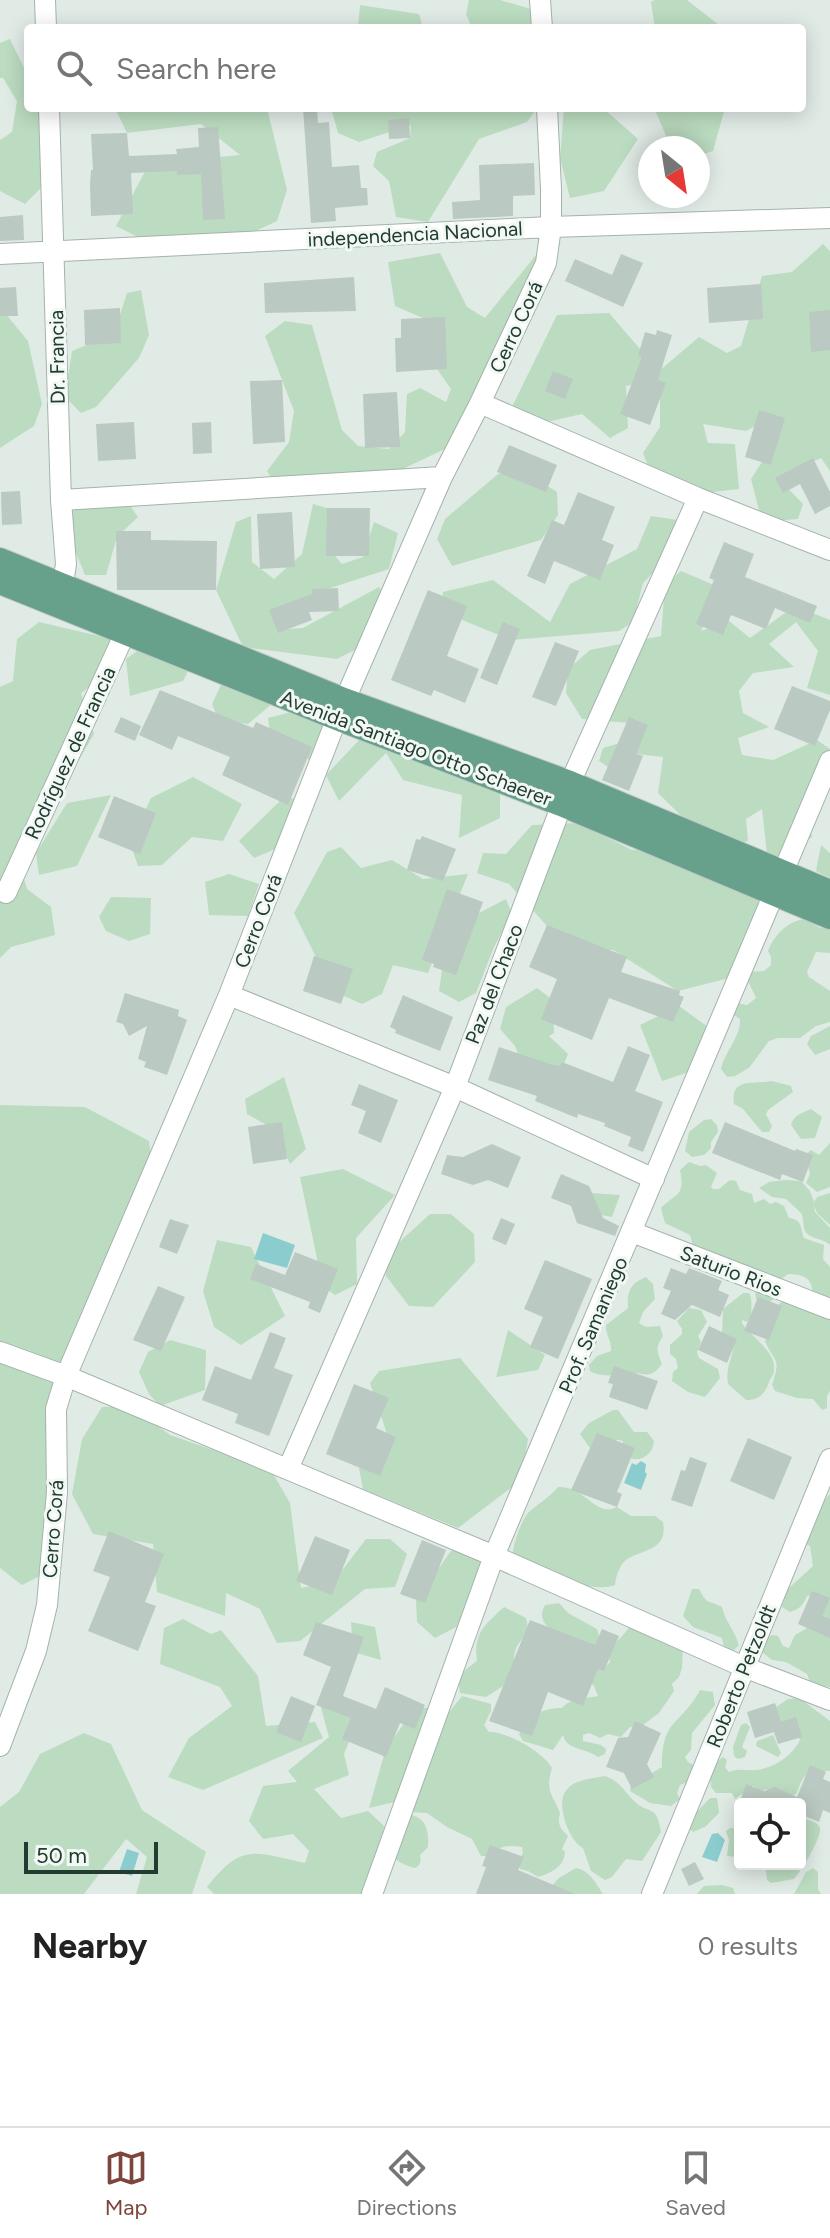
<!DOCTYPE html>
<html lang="en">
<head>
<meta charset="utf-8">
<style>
  body { margin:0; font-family:Figtree,sans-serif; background:#f6f6f6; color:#222 }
  .controls { position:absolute; right:24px; bottom:24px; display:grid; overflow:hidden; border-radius:8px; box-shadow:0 4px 20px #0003 }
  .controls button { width:72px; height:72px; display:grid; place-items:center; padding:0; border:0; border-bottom:2px solid #e0e0e0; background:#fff; color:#222; font:40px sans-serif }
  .compass { position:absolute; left:638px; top:136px; width:72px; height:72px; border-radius:50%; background:#fff; box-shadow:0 4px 20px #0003; rotate:150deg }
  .scale { position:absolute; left:24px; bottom:20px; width:134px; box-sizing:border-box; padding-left:8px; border:4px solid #223c32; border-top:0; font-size:22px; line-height:28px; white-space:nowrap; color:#223c32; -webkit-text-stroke:6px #f2f8f4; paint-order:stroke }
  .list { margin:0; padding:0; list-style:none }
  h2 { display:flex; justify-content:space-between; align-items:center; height:104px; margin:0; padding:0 32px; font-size:34px }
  h2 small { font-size:26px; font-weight:400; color:#767676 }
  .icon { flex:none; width:44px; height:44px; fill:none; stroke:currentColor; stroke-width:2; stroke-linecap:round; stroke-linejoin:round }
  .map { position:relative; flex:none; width:830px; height:1894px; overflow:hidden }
  .search { position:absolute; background:#fff; box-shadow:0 4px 20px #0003; left:24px; right:24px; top:24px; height:88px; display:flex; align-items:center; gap:20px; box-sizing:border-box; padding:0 28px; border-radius:8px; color:#767676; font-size:30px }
  .sheet { height:232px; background:#fff }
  nav { display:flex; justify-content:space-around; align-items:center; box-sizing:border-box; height:112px; border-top:2px solid #e0e0e0; background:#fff; font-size:22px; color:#767676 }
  nav a { display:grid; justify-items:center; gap:4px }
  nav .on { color:#7e453d }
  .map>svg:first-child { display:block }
  .green { fill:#bbdcc0 }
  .water { fill:#8bcdcf }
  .building { fill:#bac9c1 }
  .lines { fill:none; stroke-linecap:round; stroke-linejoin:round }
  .street-casing { stroke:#a4b3ac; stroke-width:22 }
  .primary-casing { stroke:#c1c8c6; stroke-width:26 }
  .street { stroke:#fff; stroke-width:20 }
  .primary { stroke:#67a08b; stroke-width:24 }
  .labels { text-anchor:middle; stroke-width:6; stroke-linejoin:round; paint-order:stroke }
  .street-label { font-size:20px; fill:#223c32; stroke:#f2f8f4 }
</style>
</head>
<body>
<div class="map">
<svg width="830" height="1894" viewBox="0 0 830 1894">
  <rect width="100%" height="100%" fill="#e1ebe6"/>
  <!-- green -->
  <path class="green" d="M469,0H500L538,11L540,28H472L466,14Z
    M655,0H687L719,25L732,28H655L651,2Z
    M360,5L419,14L423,28H358Z
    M10,39L28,76V108H43L46,183L25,204L0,191V140L12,132L17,101L3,78H0V43Z
    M115,108H267L287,190L277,221L249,234L150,243L116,226L149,164L240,155L201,124L127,133Z
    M331,108H537L527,122L479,139L428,222L396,217L389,181L373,166L377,152L410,138L411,125L359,142L338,133Z
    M564,108H603L638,139L604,191L570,198L560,158Z
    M654,108H725L713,151L698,156V148H674L670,145Z
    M823,244L830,251V471L821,458L778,478L803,504L798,519L762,522L751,479L779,435L766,420L746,431L703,424L708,443L735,444L739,489L677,496L656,486L643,453L660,427V392L648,381L626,386L628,428L610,438L582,414L511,430L506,419L557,315L609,313L659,371L699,337L727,353L741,346L762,276L792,272Z
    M540,250L548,277L470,437L388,476L279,491L267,471L289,442L294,411L265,336L285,321L312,325L342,430L358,446L389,449L405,432L407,394L420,388L446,402L451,389L433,363L437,324L395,306L388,262L440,253L467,307L485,318Z
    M141,290L149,335L139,358L96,407L81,413L65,397L72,351L114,334L127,293Z
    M0,307L28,341L42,404L34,426L0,448Z
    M527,473L557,492L558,515L541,540L452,566L437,539L445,519L498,474Z
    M122,494L138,517L117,537L106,575H85L64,524L61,500Z
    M313,504L327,508L328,548L342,564L363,557L374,522L398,533L389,569L315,593L283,616L289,629L303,628L379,587L391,607L379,638L337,659L243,647L216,590L236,522L251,516L252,562L274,579L302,554Z
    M651,516L684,521L680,544L643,583L633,622L619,631L511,640L440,611L443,592L493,580L550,622L570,584L637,549Z
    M681,571L721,588L701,631L729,621L750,638L795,606L830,620V695L807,688L818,651L796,622L769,644L794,667L753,673L739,691L743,713L769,727L738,738L742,755L773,760L817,740L830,749V779L809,816L812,837L779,857L767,854L762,809L746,819L748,841L716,850L658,793L663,757L636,754L611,769L599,761L603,748L640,737L642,724L582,719L566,693L568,669L590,650L661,636L665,585Z
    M39,622L112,639L118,667L81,693L94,734L19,862L27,889L51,907L55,935L11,947L0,958V687L13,681L17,639Z
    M163,633L203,642L183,681L130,696L126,659Z
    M234,657L273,703L248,724L218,719L212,704Z
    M318,705L333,736L317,770L301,750L271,740L268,718Z
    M362,737L500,781V818L459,838L462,795L403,780L386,753L339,801L326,775Z
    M193,777L242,804L223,841L192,837L162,865L138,866L130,843L151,798Z
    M111,795L77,866L39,875L36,853L67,803Z
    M286,795L305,805L285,845L254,858L239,841Z
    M578,823L632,850L683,846L763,889L733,977L678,991L613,950L567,948L509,884L477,873L483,853L506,854L532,825Z
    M821,845L830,853V878L816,871Z
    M341,847L361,868L392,860L423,879L468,874L428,973L393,965L382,994L362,1004L333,991L294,913L327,852Z
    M229,874L259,884L248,916L209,915L205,882Z
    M111,897L151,898L150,934L129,941L106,931L99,917Z
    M506,899L512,914L494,947L476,993L459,1002L439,991L448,929Z
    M805,919L820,928L830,929V953L816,952L807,972L809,977L830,991V1022L816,1026L800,1038H778L769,1041L749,1068L735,1076L727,1077L721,1069C725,1051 741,1037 740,1019L732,1014L737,1003L747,1005L756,998L747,979L749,972L764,971L771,965V957L768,951C774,935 788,921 805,919Z
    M537,988L553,1000L554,1033L549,1036L568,1054L560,1073L530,1085L515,1046L500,1029L506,1007Z
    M679,1006L708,1027L695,1070L662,1081L640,1025Z
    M830,1026V1049L815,1055L807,1044L811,1036Z
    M284,1077L306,1149L290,1164L274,1129L247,1114L245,1099Z
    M772,1081L791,1086L793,1092L768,1110L766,1114L772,1126L769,1132H762L743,1109L734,1104C730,1077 753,1085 772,1081Z
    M0,1105L85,1107L149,1141L155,1192L54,1416L48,1572L22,1585L0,1568Z
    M811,1109L822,1117L815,1138L801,1139L791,1125C794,1115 802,1113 811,1109Z
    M711,1119L717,1125L718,1132L711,1142V1148L704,1155L692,1157L685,1151L689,1132L704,1120Z
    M830,1143V1187L817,1192L806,1183L810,1174L805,1155L811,1150L819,1155Z
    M689,1162L700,1166L706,1165L717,1173L711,1187L713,1189H719L730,1180L736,1181L740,1190L752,1194L754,1203L764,1199L770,1204L776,1202L784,1206L789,1218C803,1220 800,1227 804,1238L824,1245L823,1259L830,1267V1305L812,1294C814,1278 802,1274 788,1274L780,1280V1296L767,1303L756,1299L755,1293L758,1289L694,1249L690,1235L665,1223L661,1208C677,1192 685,1197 680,1170Z
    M343,1169L395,1195L356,1238L357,1284L335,1295L323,1287L300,1177Z
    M785,1180L801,1181L810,1191L814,1202L817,1197L830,1193V1225L817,1213L814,1205L815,1212L830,1228V1245C822,1237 807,1240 804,1228C803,1223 803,1219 802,1214L786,1199L772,1197L759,1188L769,1182Z
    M590,1193L620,1195L612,1217L585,1212Z
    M430,1214H451L474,1234L475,1262L433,1307L409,1306L386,1276V1254Z
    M217,1240L251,1247L285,1316L241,1345L214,1327L203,1291Z
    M646,1277L653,1284L655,1299L643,1312L639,1323L646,1327L660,1326L663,1336C655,1347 657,1352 662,1364C654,1375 649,1376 637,1373L630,1376C614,1373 605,1379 590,1371L589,1365L597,1356L611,1351C612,1341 605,1334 606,1325L628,1308C627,1291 630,1284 646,1277Z
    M743,1293H749C753,1299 751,1310 751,1318L747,1322L742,1320V1323C750,1336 777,1352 774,1370C774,1376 771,1377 769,1382C765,1394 759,1400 746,1400L728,1384C725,1366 733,1359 734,1343L722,1335L723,1309Z
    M782,1301L803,1303L806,1311L830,1317V1391L827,1396V1408L822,1410L813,1399L797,1398L775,1391L772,1385C781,1356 776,1366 765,1341L776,1308Z
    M689,1308L701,1310L707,1322L698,1336L701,1342L697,1352L699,1358L718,1369L720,1378L705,1397L688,1392L672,1381L673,1372L678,1368L676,1359L670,1354V1345L682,1334V1329L677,1321Z
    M508,1330L545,1355L538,1370L496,1377Z
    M170,1340L206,1350L205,1390L160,1406L149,1394L139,1372L148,1352Z
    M460,1358L528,1439L521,1480L458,1528L363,1489L359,1468L387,1434L370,1383L379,1371Z
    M131,1406L170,1435L271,1470L290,1503L301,1588L334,1581L366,1539H390L407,1554L395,1587L365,1589L300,1641L277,1643L260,1609L226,1593L225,1616L157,1592L153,1544L93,1534L72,1494L82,1439L102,1407Z
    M613,1410H618L634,1432H647L654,1441C654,1453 641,1463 630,1458L622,1448L623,1441C612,1437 602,1447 590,1448L580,1434L589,1423Z
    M558,1487C586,1486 595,1518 617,1507L631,1516H655L663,1522C668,1549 646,1549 629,1558C620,1562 616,1576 615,1585C588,1595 539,1569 513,1559C511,1549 521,1520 529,1512C539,1503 549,1498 558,1487Z
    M830,1494V1623L822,1619L814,1595L807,1596C803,1605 800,1609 790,1612L782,1607L788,1589L813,1566L810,1546L804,1543L820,1505Z
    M465,1546L483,1565L464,1623L435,1638L417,1622L416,1600L451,1551Z
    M692,1589H699C708,1607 709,1599 722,1607C725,1621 735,1631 739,1645L733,1651L724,1647L722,1638L693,1627L683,1616Z
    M559,1603L568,1613L597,1629L599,1636L594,1650C576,1642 530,1631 545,1605Z
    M504,1607L526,1618L529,1632C518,1642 510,1653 516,1669L508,1683L486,1697L460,1693C457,1675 462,1672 477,1661C473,1633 485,1625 504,1607Z
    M183,1619L211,1634L221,1630L258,1676L266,1726L315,1722L323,1738L203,1790L168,1777L189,1738L232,1706L220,1687L160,1664L164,1628Z
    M351,1622L375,1627L381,1660L353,1652Z
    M635,1625L683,1645L682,1668L679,1677L672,1684L674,1691L659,1713L639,1728L630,1727L621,1737L608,1734L600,1738L589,1733L583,1735V1741L601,1745L606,1749L605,1754L598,1757C584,1747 567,1751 563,1735L553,1750L523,1741L519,1734C530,1716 541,1708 562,1708C572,1697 584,1699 598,1696L594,1686L586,1679L595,1668L603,1670L610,1662C607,1644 622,1640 629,1627Z
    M811,1626L830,1633V1687L811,1685L807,1674L786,1662L772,1660L762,1652L761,1645L771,1635L778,1636L783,1646L789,1648L795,1635Z
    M700,1690L713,1692L715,1705L692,1733L691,1750L685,1757L688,1762L695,1766C694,1776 690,1782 680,1785L677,1793L680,1799L671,1806L650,1803L630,1791L631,1782L642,1779L662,1767C662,1717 680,1727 700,1690Z
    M330,1696L358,1720L344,1754L349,1775L314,1789L341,1818L368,1811L384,1826L383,1833L407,1814C426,1817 429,1829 428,1847L420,1855C421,1861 421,1865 415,1868C394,1863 386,1852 382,1834L366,1894H214L207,1887C242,1842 255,1852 305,1863L309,1851L293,1834L263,1839L249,1821L263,1786L297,1782L288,1771L329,1737L321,1708Z
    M462,1696L491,1704V1711L484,1725L489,1732C507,1731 544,1753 552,1768C545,1792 552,1793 560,1813C557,1824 560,1828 568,1836L562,1849L565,1852C564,1867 551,1873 538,1877L528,1871L520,1869L517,1863L523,1853L522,1847C507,1844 498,1847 487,1856H481L472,1839L447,1827L427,1813L410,1812L412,1798L422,1786L439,1725Z
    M799,1698L830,1721V1771C805,1772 806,1770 796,1794L786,1798L777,1789L761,1790L753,1786L735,1799L732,1793H716L711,1787L709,1767L723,1757L727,1760L725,1767L729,1772C738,1768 746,1771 756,1770C774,1768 792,1756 800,1740L796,1734L781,1726L773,1709L788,1699Z
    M433,1705L399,1801L369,1808L386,1748L412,1713Z
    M746,1723L750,1727L742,1747L747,1751L745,1757L738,1759L734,1756L733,1747L741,1725Z
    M84,1733L111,1744L142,1810L206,1852L192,1894H136L147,1857L126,1839L84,1894H0V1807L19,1792L40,1754Z
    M773,1735L781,1753L778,1757L756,1746L757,1741Z
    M605,1776C621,1782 623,1790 634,1801C648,1815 657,1803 661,1832L642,1861L626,1859L612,1877L605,1880L591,1871L583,1848C570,1842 556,1806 565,1792C573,1779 592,1779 605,1776Z
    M710,1798H717L719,1813L705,1827L693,1832L688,1828L692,1817Z
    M804,1819C810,1820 818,1822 820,1828C822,1837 801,1872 794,1879L771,1883L767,1880L765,1864H800V1822Z
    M730,1828H733L740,1837V1861L737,1857L727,1856L729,1840L726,1831Z
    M576,1868C589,1870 596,1883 603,1894H550L549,1889L559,1878Z
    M813,1868L818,1872V1889L821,1894H794L806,1872Z
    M722,1885L733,1888L735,1894H697L704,1886Z"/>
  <!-- water -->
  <path class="water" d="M263,1233L295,1245L287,1268L254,1259Z
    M641,1461L646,1464L645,1472L647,1474L641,1490L624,1483L632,1463L636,1465Z
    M718,1833L725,1840L717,1862L702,1857L712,1834Z
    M127,1849L139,1853L132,1876L119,1872Z"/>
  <!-- building -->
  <path class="building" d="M303,108H317L318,123L329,122L332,167L359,165L361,188H367L368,205L335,208L336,221L311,223Z
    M409,118L410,138L389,139L388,120Z
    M218,127L225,219L203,220L201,174L177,175V171L131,173L133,214L91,216L90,185L91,170H93L91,134L127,133L129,156L177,154L176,149L199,147L198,128Z
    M534,163L535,195L513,196V216L453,219L452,202L480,200L479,165Z
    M23,215L24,240L0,241V217Z
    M621,254L643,263L623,307L565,281L575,259L612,275Z
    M354,277L356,311L265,313L264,283Z
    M761,284L763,319L709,323L707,288Z
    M16,287L18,316H0V288Z
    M120,308L121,343L85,345L84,310Z
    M830,310V350L811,352L809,312Z
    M445,317L447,369L396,372L395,338H401V319Z
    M657,330L672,335L658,380L666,383L650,425L620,414L642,357L638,356L645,332L656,335Z
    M553,371L573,379L565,399L545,391Z
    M282,380L285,442L253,444L250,381Z
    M397,392L400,447L365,448L363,394Z
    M759,410L785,418L771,465L745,457Z
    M134,422L136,459L98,461L96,424Z
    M211,422L212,453L193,454L192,423Z
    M509,445L557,465L546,492L497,472Z
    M813,458L830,492V506L815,514L800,484L783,493L775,478Z
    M20,491L22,524L2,525L1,492Z
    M578,492L615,507L602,540L614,545L600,580L554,561L545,584L527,576L552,520L564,525Z
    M327,508H370L369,556H326Z
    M292,512L295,567L260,569L257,514Z
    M116,531H151V540L217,541L216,590H117Z
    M724,542L754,554L745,577L817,606L810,623L775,608L766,629L731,615L723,635L696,624L714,580L709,578Z
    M338,588L339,611L309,612L312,620L278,633L269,610L312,594V589Z
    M428,590L467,606L447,656L479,669L465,703L434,690L431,696L391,680Z
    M503,622L520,629L497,685L480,678Z
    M555,642L579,651L556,706L532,697Z
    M792,686L830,701V710L815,746L774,729Z
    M160,690L253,728L256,722L312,747L288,805L222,775L230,757L178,736L172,750L139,735Z
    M121,717L141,726L135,741L114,732Z
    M629,717L648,725L636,754L643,756L629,791L602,780Z
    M114,796L156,813L140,854L98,837Z
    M422,836L456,849L443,881L407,870L416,839L420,840Z
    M447,889L483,902L456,975L433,967L434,964L422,960Z
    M547,925L627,957L621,972L680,991L679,995L684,997L673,1022L609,998L592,1040L541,1019L557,979L529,967Z
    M314,956L353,969L341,1004L303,991Z
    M125,993L179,1010L178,1016L187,1020L167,1075L144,1067L146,1062L138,1059L147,1026L129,1036L123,1024L116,1022Z
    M403,995L453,1017L440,1051L395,1033L396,1030L390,1027Z
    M628,1046L650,1055L635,1091L663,1102L643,1152L628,1146L631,1137L604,1126L605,1123L578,1114L577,1118L535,1101L537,1096L488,1080L499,1047L553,1065L560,1066L562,1062L613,1082Z
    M359,1084L398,1100L381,1143L358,1133L366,1111L351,1105Z
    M282,1122L287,1159L253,1164L248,1127Z
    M725,1122L795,1151L796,1149L813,1155L803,1182L782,1174L780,1180L712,1153Z
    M492,1144L521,1157L508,1188L488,1180L473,1185L441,1174L447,1155L463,1157Z
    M561,1174L589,1186L603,1218L619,1226L615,1236L577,1223L571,1206L551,1198Z
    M501,1218L515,1224L506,1245L492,1239Z
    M170,1219L189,1225L177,1254L159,1247Z
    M295,1252L338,1269L320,1313L308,1308L310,1302L250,1279L256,1264L285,1275Z
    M545,1260L592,1279L558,1359L530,1347L543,1317L524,1309Z
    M671,1268L686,1274L689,1268L722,1281L718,1290L729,1295L720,1317L692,1305L675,1320L661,1314L671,1291L663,1288Z
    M158,1286L185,1297L161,1351L133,1340Z
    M758,1297L782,1306L769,1340L744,1331Z
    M709,1326L737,1339L727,1363L698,1350Z
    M270,1332L286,1338L274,1368L293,1375L269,1436L235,1423L238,1414L202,1400L215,1366L251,1380Z
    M614,1366L658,1381L647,1410L609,1397L613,1384L608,1383Z
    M354,1384L389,1398L376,1428L396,1437L380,1476L326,1454Z
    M597,1433L635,1448L617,1492L622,1494L617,1507L571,1490Z
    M748,1438L792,1457L774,1500L730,1481Z
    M690,1457L707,1463L692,1507L671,1500L681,1470L685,1471Z
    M109,1531L164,1554L145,1602L156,1606L138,1651L88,1631L110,1577L93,1571Z
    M315,1536L350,1550L332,1595L296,1581Z
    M422,1540L446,1550L425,1603L400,1594Z
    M812,1591L830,1598L822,1616L830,1619V1638L798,1624Z
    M530,1620L595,1645L602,1629L619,1636L604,1671L598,1669L583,1706L548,1692L532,1736L489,1721Z
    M316,1622L364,1637L343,1696L376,1709L385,1687L425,1705L415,1729L400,1723L386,1757L342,1739L351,1718L316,1705L331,1667L303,1655Z
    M291,1696L315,1706L301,1742L276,1732Z
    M775,1703L781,1722L796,1717L802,1737L778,1744L774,1732L755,1738L747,1712Z
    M635,1721L661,1733L647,1764L654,1777L632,1789L624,1773L606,1767L618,1738L628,1737Z
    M810,1765L826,1772L823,1779L830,1782V1813L823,1810L819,1822L800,1814V1804H739L746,1784L765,1791L775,1787L797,1797Z
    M490,1845L524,1857L518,1870L575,1894H476L486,1867L482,1866Z
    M695,1862L704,1879L689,1886L681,1869Z"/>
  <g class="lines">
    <!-- street casing -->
    <g class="street-casing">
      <path id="street" d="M45,0L46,28
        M540,0L542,28
        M49,108L61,500L66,564L61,597
        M0,254L551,227L830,218
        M480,403L698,498L830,550
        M61,500L442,477
        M6,893L131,620
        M229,995L455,1087L654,1179
        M632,1232L830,1309
        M0,1352L66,1376L494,1556L744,1667L830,1700
        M288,1469L455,1087L570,783L698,498
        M0,1746L36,1651L47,1605L57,1492L56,1409L66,1376L229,995L337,718L442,477L480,403L546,263L551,227V189L547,108
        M372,1894L494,1556L830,761
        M652,1894L830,1459"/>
    </g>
    <!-- primary casing -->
    <g class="primary-casing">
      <path id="primary" d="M0,560L344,700L570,783L830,892
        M0,582L337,718L561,804L830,917"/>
    </g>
    <!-- street -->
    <use href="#street" class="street"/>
    <!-- primary -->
    <use href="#primary" class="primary"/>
  </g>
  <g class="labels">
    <!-- street labels -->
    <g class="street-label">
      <text transform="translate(415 234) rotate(-3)" y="7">independencia Nacional</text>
      <text transform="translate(516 327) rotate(-65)" y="7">Cerro Corá</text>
      <text transform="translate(57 357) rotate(-91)" y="7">Dr. Francia</text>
      <text transform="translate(416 748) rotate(21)" y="7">Avenida Santiago Otto Schaerer</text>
      <text transform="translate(70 753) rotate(-65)" y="7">Rodríguez de Francia</text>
      <text transform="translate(258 921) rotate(-69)" y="7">Cerro Corá</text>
      <text transform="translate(494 984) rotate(-69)" y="7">Paz del Chaco</text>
      <text transform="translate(731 1271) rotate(21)" y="7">Saturio Rios</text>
      <text transform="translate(593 1325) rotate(-67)" y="7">Prof. Samaniego</text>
      <text transform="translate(53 1529) rotate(-86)" y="7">Cerro Corá</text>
      <text transform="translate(741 1676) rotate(-68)" y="7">Roberto Petzoldt</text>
    </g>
  </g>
</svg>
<div class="controls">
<button><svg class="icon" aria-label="locate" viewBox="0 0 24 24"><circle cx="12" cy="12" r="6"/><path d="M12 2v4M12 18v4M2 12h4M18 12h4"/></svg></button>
</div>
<svg class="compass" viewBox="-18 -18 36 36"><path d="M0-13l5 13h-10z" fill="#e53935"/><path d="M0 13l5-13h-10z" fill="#767676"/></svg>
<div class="scale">50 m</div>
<div class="search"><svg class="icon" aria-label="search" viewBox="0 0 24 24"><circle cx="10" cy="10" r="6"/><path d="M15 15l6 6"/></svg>Search here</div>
</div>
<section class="sheet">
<h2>Nearby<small>0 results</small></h2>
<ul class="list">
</ul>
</section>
<nav>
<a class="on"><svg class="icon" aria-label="map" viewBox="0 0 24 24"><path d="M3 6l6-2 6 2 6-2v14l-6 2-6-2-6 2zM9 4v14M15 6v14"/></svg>Map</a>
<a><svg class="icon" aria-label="directions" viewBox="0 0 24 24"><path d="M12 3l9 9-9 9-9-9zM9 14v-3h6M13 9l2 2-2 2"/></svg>Directions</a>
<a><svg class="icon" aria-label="saved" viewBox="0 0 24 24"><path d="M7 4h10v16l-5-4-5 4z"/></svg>Saved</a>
</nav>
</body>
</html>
